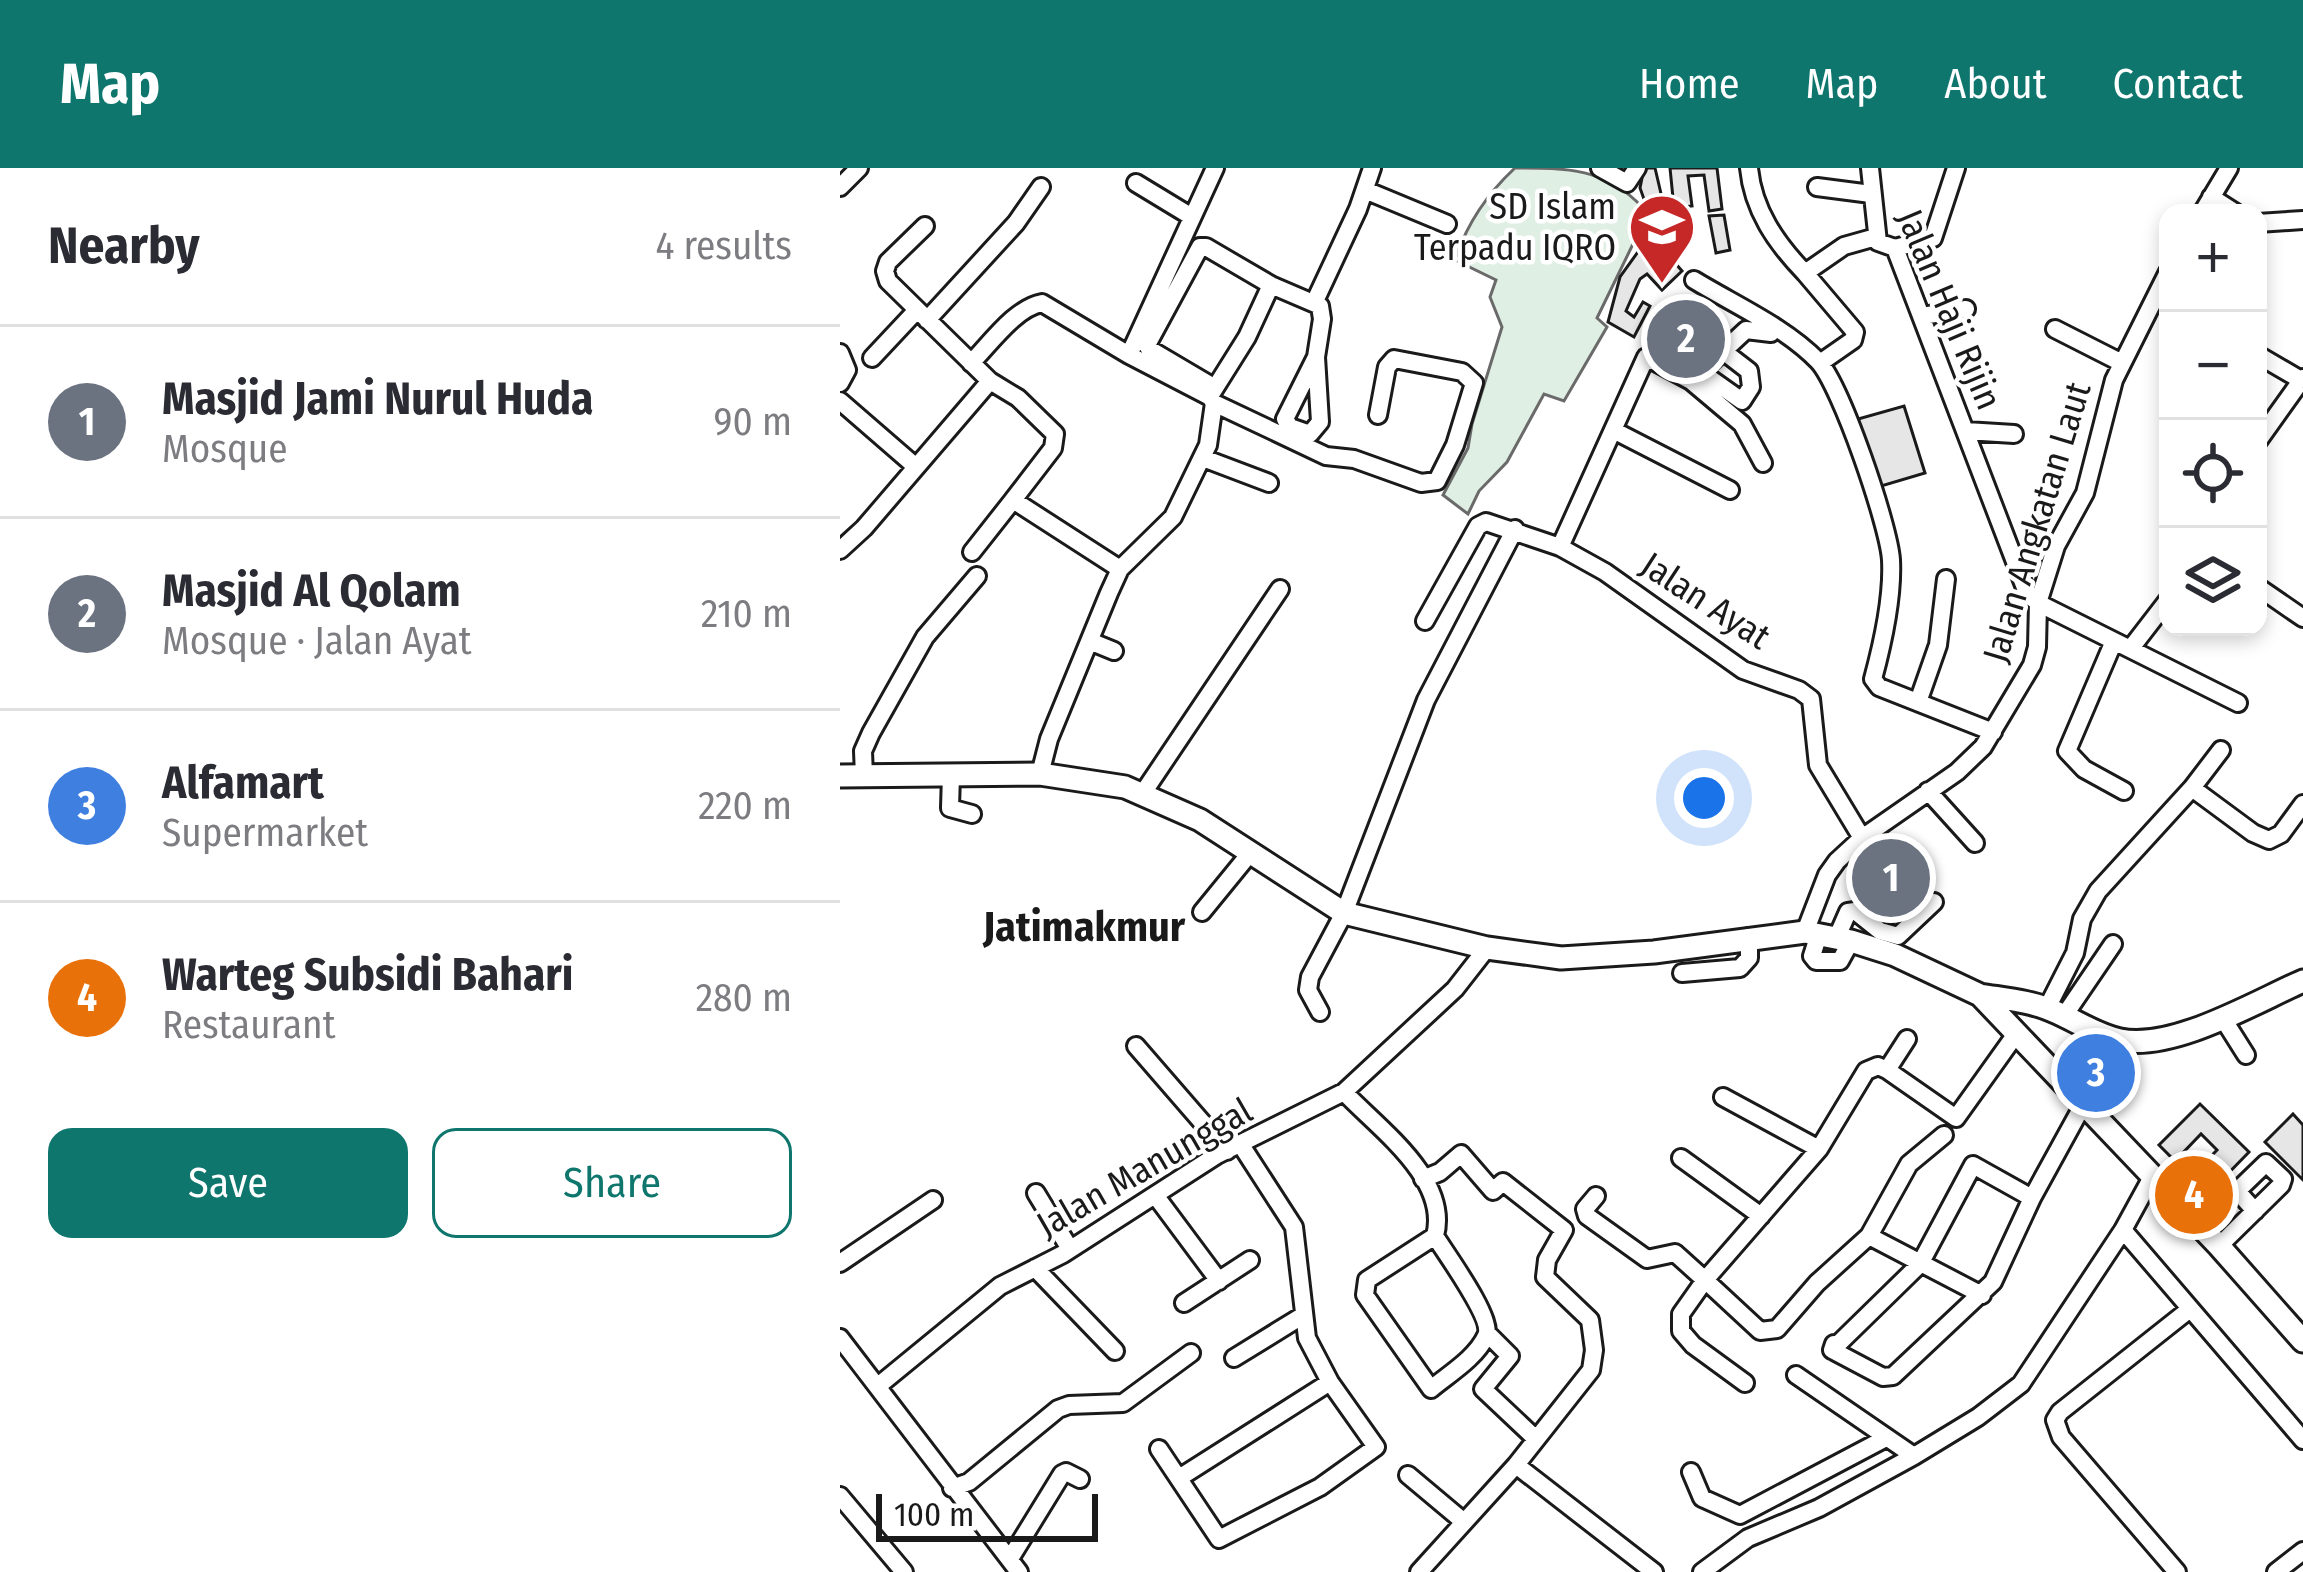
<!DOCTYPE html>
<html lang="en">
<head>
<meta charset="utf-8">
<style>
  body { margin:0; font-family:"Fira Sans Condensed",sans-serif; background:#f2f2f3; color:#2b2b33 }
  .controls { position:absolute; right:36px; top:36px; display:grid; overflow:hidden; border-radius:24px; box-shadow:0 6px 18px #0003 }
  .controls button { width:108px; height:108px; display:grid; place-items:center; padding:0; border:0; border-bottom:3px solid #e1e1e2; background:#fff; color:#2b2b33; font:60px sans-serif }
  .scale { position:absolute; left:36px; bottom:30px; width:222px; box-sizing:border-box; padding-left:12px; border:6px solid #1a1a1a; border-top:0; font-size:33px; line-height:42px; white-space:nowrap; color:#1a1a1a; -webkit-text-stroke:9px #fff; paint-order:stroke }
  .you { position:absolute; left:864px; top:630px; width:42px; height:42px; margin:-30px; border:9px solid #fff; border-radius:50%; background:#1a73e8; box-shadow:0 0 0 18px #1a73e833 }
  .badge { display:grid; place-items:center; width:78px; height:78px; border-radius:50%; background:#0f766e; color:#fff; font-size:39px; font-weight:700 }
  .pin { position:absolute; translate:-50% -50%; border:6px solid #fff; box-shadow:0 3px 12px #0006 }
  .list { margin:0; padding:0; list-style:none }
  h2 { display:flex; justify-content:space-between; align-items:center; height:156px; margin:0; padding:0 48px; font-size:51px }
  h2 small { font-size:39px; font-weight:400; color:#7c7c81 }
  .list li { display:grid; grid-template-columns:78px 1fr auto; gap:36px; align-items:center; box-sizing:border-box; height:192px; padding:0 48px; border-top:3px solid #e1e1e2 }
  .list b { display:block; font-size:45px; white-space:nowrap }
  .list p { margin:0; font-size:39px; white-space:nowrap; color:#7c7c81 }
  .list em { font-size:39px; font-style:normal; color:#7c7c81 }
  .actions { display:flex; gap:24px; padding:36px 48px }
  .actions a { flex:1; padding:27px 0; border:3px solid #0f766e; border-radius:24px; text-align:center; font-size:42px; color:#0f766e }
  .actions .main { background:#0f766e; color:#fff }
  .icon { flex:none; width:66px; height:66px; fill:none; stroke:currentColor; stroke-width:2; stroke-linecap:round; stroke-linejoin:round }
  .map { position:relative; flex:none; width:1463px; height:1404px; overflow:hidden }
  header { display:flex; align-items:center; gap:72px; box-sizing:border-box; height:168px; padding:0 60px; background:#0f766e; color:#fff }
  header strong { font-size:57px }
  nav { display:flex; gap:66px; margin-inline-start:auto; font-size:42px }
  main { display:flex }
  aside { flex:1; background:#fff }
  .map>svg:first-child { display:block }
  .green { fill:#e0efe3; stroke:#6a6a6a; stroke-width:3 }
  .building { fill:#e6e6e6; stroke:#1a1a1a; stroke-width:3 }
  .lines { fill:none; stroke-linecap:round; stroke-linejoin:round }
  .minor-casing { stroke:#1a1a1a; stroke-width:22 }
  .major-casing { stroke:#1a1a1a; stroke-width:27 }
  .minor { stroke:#fff; stroke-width:16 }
  .major { stroke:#fff; stroke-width:21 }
  .labels { text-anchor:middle; stroke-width:9; stroke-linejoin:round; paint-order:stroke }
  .poi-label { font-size:36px; fill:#1a1a1a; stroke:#fff; text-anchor:end }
  .street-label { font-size:36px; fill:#1a1a1a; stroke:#fff }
  .quarter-label { font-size:42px; font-weight:bold; fill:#1a1a1a; stroke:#fff }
</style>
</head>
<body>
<header>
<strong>Map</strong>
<nav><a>Home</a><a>Map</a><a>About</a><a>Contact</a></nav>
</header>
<main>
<aside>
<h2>Nearby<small>4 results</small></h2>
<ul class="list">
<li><span class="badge" style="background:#6b7280">1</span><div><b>Masjid Jami Nurul Huda</b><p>Mosque</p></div><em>90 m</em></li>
<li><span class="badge" style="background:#6b7280">2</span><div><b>Masjid Al Qolam</b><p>Mosque · Jalan Ayat</p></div><em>210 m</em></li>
<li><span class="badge" style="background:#3f7fe0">3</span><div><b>Alfamart</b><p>Supermarket</p></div><em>220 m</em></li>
<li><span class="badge" style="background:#e8710a">4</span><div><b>Warteg Subsidi Bahari</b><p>Restaurant</p></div><em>280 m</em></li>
</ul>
<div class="actions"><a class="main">Save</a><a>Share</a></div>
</aside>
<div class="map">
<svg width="1463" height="1404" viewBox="0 0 1463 1404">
  <rect width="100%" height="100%" fill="#fff"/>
  <!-- green -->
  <path class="green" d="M675,0C727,0 766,0 802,39L794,74L757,150L767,159L724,233L704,226L667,294L639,323L628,346L603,327L628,280L632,256L662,159L650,129L656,112L615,92C627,55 647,26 675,0Z"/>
  <!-- building -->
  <path class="building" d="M804,0H815L826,47L810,48L800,20Z
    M830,0H877L882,41L869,43L864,7L848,8L852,38L834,40Z
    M884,47L890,82L876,85L869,48Z
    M800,81L810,89L815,81H823L842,103L822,122L807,106L800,111L786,143L794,149L803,134L810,138L794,169L768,154L780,109Z
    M842,133L884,179L851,209L809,163Z
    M1064,238L1085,305L1038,319L1018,251Z
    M1039,667L1089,723L1050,758L1014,719L1032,702L1017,686Z
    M1255,878L1283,908L1257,932L1229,903Z
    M1360,936L1409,984L1366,1028L1349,1011L1377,982L1361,966L1335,993L1319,977Z
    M1453,946L1463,957V1012L1425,974Z"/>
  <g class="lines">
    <!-- minor casing -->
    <g class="minor-casing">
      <path id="minor" d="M760,0L787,15L797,0
        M909,0C913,42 936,75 965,105
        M1030,0L1038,74L1055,80L1187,425L1198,435L1398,535
        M296,15L352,49
        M0,19L19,0
        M977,19L1031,26
        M525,22L607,56
        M1371,29L1396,45
        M1362,45L1389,0
        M1418,55L1463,52
        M85,58L48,94L45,103L48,113L150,213L178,230L215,266L213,280L173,332L280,401
        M1055,80L1093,70L1116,0
        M854,112C895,137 945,159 978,193C1001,217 1049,358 1051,392C1053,430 1043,474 1033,511L1039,519L1153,564
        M475,133L518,41L532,0
        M1082,148L1126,141
        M87,152L176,55L201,19
        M1215,161L1282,195
        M0,185L7,202L0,215
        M1418,187L1461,212
        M32,190L77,142
        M131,195C150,176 175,140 202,135L289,187
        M980,195L1013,172L1015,164L965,105L1004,78L1036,69
        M861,204L902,233L911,219L909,203L883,183
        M851,213L906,162L931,165
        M375,220L309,181L307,177L360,79H366L431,117L480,138L482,151L476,189L480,254L470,266L450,259L445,251L476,189
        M370,228L407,169L431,117
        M0,233L75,298
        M374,235L486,288L514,291L581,315L597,313L615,277L634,215L622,204L554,191L547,199L538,247
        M775,263L890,322
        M1126,263L1174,266
        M1418,273L1463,210
        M363,290L429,315
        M720,379L806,189L851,213L902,256L923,295
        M0,382L24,360L150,213
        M132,384L173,332
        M1418,419L1463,450
        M585,453L638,358L646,354L720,379L765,404L903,502L959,522L971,531L978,597L1022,670
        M1274,473L1227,583L1244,601L1284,623
        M252,474L274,483
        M1291,480L1328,432
        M1078,534L1098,477L1106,411
        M111,606L110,640L132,646
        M200,606L209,571L269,425L280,401L333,349L368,277L374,235L370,229L289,187L375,0
        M24,608L23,583L31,565L85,469L137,408
        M1352,620L1381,582
        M1088,623L1135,675
        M303,625L440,421
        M362,744L411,684
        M965,764L987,707L997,693L1022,670L1117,604L1143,579L1192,497L1197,479L1198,435L1216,378L1245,325L1274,212L1328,104
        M979,766L972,788L976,793H1000L1011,773
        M997,769L1008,744L1015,743L1040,763L1058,768L1094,734
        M842,805L900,800L909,790V769
        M1207,840L1235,785L1242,751L1258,723L1352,620L1413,665L1429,672L1441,666L1463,636
        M480,844L468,822L470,809L504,745L586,532L675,361
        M1224,848L1273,776
        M1382,849L1406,887
        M296,878L387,983
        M1047,902L1067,871
        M504,924C539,961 610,1011 595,1068C606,1086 654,1151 646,1168C636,1190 609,1206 591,1221L525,1127L527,1112L595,1068
        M883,929L979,981
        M841,990L921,1048
        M196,1025L230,1081
        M315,1027L379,1113
        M756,1028L745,1041L747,1048L807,1091L835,1085L865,1112L979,981L1026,903L1038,898L1047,902L1116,950L1176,866
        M1283,1062L1463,1272
        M1029,1068L1142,1127
        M1379,1078L1441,1017L1443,1011L1426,995L1397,1023L1415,1043
        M0,1095L93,1032
        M195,1100L275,1183
        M344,1135L410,1092
        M647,1165L670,1188L643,1221L696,1271
        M0,1170L179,1404
        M994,1176L992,1182L1043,1209L1053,1208L1153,1114L1192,1030L1243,937
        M992,1182L1080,1096L1133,997L1192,1030
        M394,1190L462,1148
        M956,1207L1074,1288
        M905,1215L853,1177L841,1163V1146L865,1112L920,1163L937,1161L977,1115L1029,1068L1069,996L1104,967
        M38,1218L160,1118L223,1086L377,987L504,924L615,821L647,780
        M319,1281L379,1371L480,1319L536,1279L490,1214L467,1170L454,1059L401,977
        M676,1297L814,1404
        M851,1304L862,1330L900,1347L1046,1270
        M568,1307L624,1354
        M339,1310L490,1214
        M112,1320L129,1314L218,1241L229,1237L283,1235L351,1185
        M0,1328L64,1404
        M171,1389L222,1306L226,1304L240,1311
        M579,1404L676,1297L751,1202L754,1182L750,1152L705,1109L707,1092L724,1062L663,1014L653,1023L621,986L600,1004L583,1011
        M862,1404L908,1370L979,1340L1074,1288L1138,1249L1181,1216L1283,1062L1312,1009
        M1337,1404L1221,1269L1215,1252L1220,1244L1350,1141
        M1436,1404L1463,1383"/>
    </g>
    <!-- major casing -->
    <g class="major-casing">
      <path id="major" d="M0,608L200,606L285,619L360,652L504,745L647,780L721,790L814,784L965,764L1011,773L1055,787L1140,827L1379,1078L1463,1173
        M1140,827C1164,831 1191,833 1213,843C1235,852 1256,867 1280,872C1333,883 1415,834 1463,813"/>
    </g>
    <!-- minor -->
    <use href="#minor" class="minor"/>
    <!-- major -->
    <use href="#major" class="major"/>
  </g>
  <!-- icons -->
  <defs>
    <g id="school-pin" transform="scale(3.45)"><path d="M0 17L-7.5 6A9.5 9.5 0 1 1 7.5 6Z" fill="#c62828" stroke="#fff"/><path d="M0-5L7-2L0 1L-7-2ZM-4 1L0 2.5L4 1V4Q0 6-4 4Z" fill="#fff"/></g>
  </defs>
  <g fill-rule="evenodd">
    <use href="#school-pin" x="822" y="59"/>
  </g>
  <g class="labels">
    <!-- poi labels -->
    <g class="poi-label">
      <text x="776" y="51">SD Islam<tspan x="776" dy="41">Terpadu IQRO</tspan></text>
    </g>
    <!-- street labels -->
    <g class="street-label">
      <text transform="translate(1110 141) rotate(67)" y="13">Jalan Haji Rijin</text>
      <text transform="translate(1196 354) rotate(-73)" y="13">Jalan Angkatan Laut</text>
      <text transform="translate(866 432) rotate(33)" y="13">Jalan Ayat</text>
      <text transform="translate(304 999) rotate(-30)" y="13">Jalan Manunggal</text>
    </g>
    <!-- quarter labels -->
    <g class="quarter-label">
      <text x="244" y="773">Jatimakmur</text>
    </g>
  </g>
</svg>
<div class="controls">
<button>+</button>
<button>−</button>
<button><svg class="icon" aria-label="locate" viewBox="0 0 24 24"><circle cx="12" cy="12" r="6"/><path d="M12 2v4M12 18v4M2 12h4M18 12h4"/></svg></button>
<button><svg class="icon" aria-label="layers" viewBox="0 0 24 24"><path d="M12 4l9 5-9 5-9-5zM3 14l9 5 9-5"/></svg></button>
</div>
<div class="scale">100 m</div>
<div class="you"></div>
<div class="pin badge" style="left:1051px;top:710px;background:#6b7280">1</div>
<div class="pin badge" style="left:846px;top:171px;background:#6b7280">2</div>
<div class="pin badge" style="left:1256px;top:905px;background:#3f7fe0">3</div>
<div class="pin badge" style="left:1354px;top:1027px;background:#e8710a">4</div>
</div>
</main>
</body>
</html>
